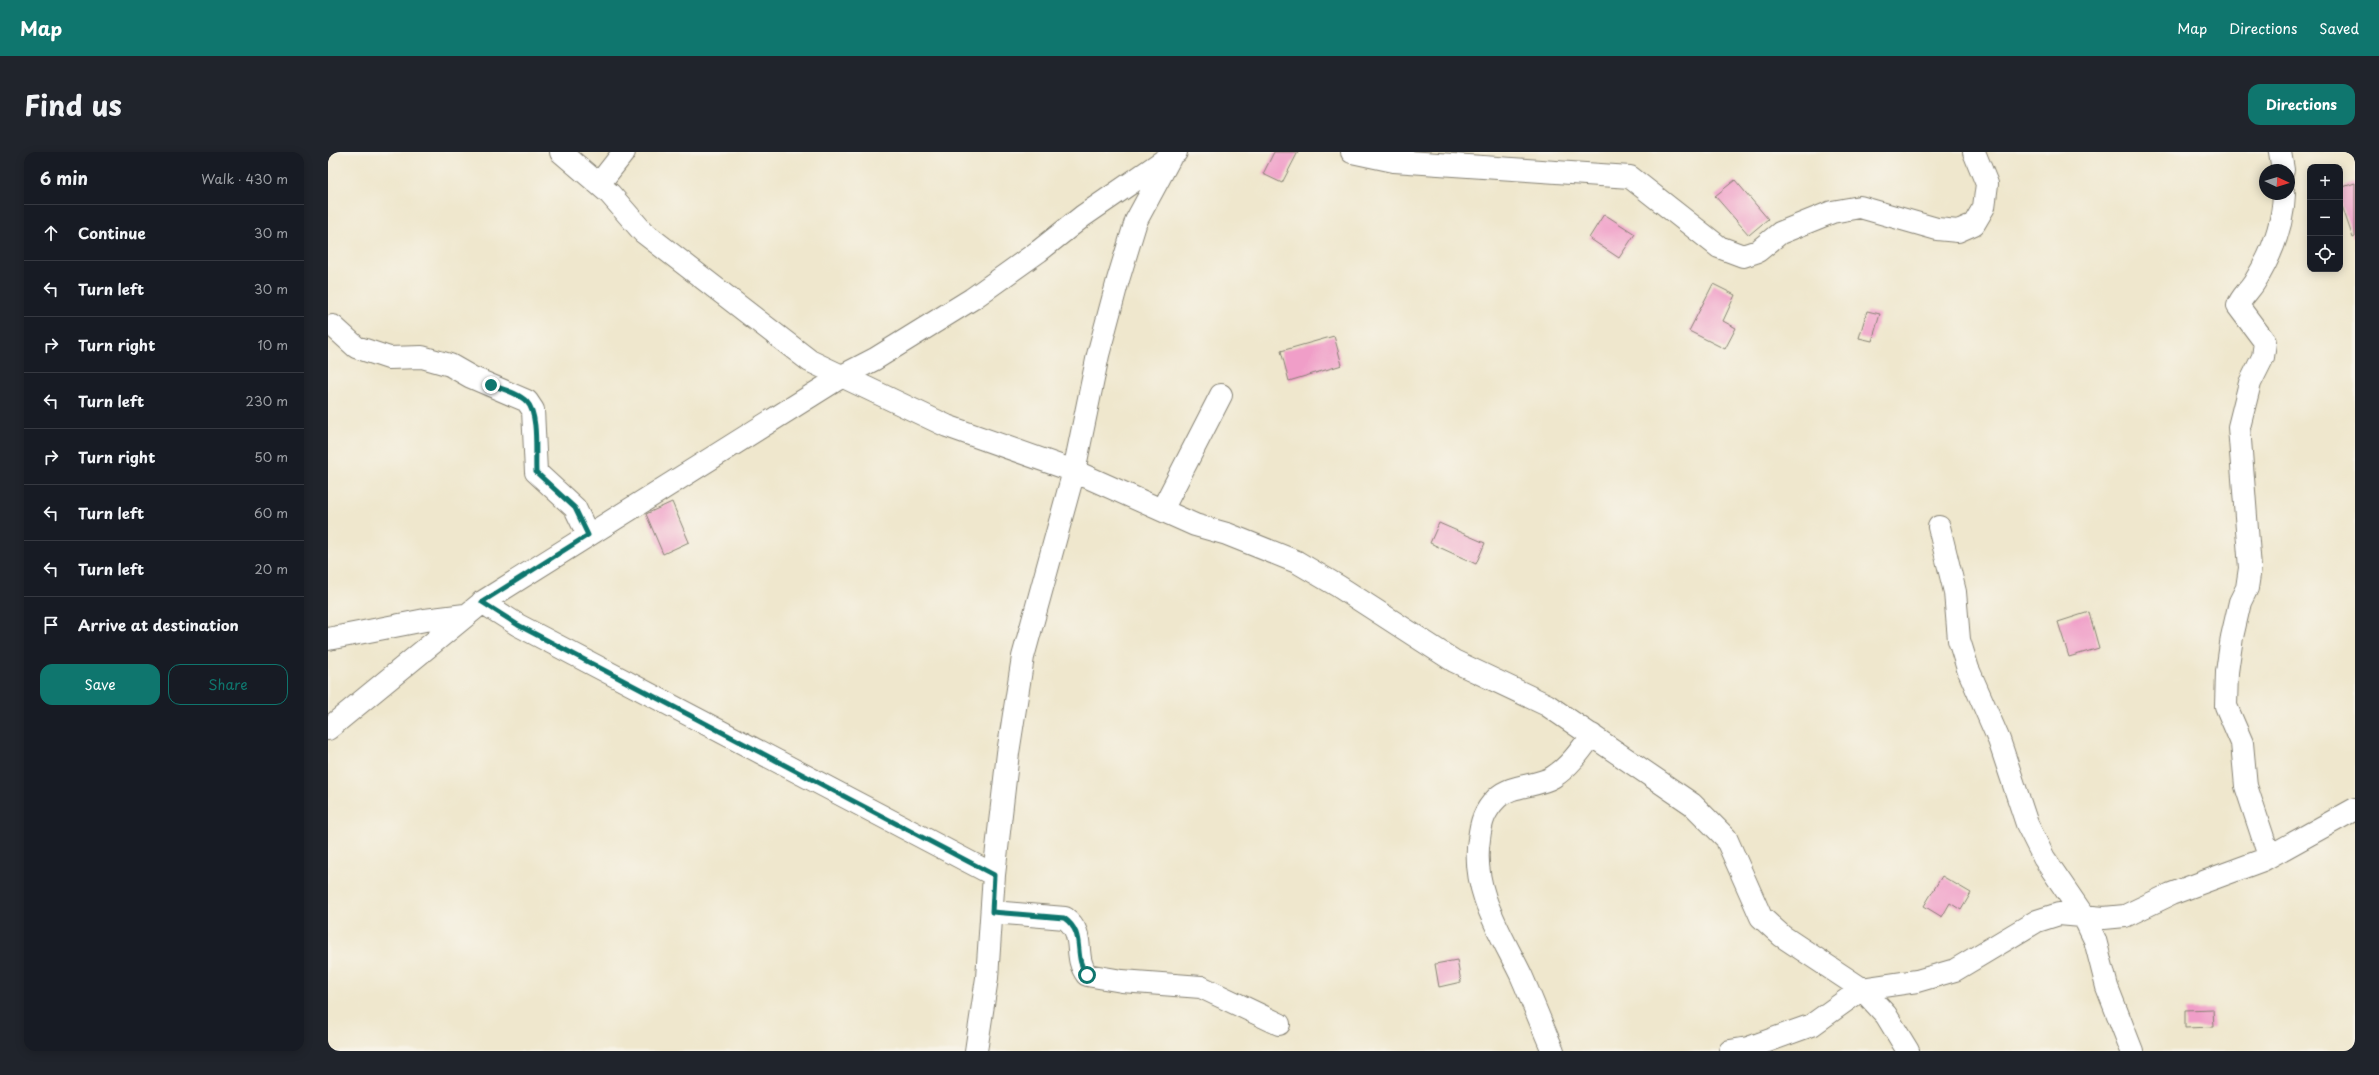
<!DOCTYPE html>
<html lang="en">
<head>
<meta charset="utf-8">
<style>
  body { margin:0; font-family:"Playpen Sans",sans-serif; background:#20242c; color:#f1f3f6 }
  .controls { position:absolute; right:12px; top:12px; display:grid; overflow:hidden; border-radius:8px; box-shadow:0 2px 10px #0003 }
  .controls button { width:36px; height:36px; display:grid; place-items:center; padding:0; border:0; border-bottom:1px solid #363941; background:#171b24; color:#f1f3f6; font:20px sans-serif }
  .compass { position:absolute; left:1931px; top:12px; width:36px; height:36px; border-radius:50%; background:#171b24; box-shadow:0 2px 10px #0003; rotate:94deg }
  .stop { position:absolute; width:12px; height:12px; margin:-9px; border:3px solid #0f766e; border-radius:50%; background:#fff }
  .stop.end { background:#0f766e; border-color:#fff; box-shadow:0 1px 4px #0008 }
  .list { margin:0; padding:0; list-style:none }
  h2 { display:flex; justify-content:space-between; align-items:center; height:52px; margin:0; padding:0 16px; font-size:17px }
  h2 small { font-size:13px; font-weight:400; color:#9ea1a6 }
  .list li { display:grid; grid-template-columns:26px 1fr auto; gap:12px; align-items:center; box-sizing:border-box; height:56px; padding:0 16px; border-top:1px solid #363941 }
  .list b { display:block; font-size:15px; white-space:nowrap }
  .list em { font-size:13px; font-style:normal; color:#9ea1a6 }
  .actions { display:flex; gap:8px; padding:12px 16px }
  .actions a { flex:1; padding:9px 0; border:1px solid #0f766e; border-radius:12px; text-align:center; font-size:14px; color:#0f766e }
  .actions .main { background:#0f766e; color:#fff }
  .icon { flex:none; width:22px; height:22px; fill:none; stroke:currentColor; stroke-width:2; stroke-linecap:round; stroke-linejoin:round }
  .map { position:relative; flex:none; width:2027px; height:899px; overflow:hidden; border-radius:12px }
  header { display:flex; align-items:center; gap:24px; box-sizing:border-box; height:56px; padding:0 20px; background:#0f766e; color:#fff }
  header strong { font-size:19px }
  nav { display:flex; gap:22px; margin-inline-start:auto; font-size:14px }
  .intro { display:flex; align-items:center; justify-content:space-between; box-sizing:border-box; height:96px; padding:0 24px }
  h1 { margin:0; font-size:28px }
  .button { padding:10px 18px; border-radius:12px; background:#0f766e; color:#fff; font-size:14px; font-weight:700 }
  main { display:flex; gap:24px; padding:0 24px }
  aside { flex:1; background:#171b24; border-radius:12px; box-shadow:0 2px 10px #0003 }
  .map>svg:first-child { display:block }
  .building { fill:#f09ec8 }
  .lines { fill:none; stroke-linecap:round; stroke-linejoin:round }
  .minor-casing { stroke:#868274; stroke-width:24 }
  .minor { stroke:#fff; stroke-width:22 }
  .route { stroke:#0f766e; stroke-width:5 }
</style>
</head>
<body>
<header>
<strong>Map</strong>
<nav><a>Map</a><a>Directions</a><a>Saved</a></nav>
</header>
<div class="intro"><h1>Find us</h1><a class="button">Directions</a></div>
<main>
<aside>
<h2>6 min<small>Walk · 430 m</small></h2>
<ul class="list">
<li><svg class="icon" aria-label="ahead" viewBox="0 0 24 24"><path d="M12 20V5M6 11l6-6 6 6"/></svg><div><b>Continue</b></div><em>30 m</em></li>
<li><svg class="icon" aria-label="left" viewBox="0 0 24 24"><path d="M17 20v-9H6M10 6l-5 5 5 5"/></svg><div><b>Turn left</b></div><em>30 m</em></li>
<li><svg class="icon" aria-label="right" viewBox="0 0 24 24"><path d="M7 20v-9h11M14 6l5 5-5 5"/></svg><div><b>Turn right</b></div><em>10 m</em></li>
<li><svg class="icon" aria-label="left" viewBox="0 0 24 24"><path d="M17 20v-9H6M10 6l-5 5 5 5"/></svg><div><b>Turn left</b></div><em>230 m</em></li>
<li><svg class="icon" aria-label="right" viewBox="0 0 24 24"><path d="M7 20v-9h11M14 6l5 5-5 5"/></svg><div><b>Turn right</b></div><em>50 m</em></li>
<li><svg class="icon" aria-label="left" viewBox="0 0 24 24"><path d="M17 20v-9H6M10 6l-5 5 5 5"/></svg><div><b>Turn left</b></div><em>60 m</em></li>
<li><svg class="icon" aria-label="left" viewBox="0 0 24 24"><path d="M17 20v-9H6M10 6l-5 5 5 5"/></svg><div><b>Turn left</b></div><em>20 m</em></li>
<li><svg class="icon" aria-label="arrive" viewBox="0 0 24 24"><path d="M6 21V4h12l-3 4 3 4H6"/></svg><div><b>Arrive at destination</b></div></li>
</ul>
<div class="actions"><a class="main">Save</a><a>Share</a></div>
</aside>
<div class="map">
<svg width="2027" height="899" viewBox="0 0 2027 899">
  <rect width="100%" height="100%" fill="#f7f3e8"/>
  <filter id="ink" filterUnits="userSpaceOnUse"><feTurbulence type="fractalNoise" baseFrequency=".025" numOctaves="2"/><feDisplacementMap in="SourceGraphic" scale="8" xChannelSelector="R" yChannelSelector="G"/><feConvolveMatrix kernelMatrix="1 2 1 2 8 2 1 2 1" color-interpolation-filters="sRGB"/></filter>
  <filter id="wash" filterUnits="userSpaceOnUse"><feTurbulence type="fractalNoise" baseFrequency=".012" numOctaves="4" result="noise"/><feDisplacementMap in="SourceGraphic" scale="16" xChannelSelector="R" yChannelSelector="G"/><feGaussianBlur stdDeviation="0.9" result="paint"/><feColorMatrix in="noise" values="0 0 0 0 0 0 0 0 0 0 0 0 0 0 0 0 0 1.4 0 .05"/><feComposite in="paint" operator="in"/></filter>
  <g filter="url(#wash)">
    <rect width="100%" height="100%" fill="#efe7cd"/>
    <g id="blocks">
      <!-- building -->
      <path class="building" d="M946,0H970L954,31L935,22Z
        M1407,28L1440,67L1421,83L1387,44Z
        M2027,31V85L2025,86L2012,48V36Z
        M1276,62L1307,82L1291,106L1261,86Z
        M1385,132L1407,143L1395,169L1408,176L1397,197L1361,179Z
        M1539,159L1552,162L1544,189L1531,186Z
        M1006,184L1014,213L961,229L953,199Z
        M344,350L361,390L335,402L318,362Z
        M1111,371L1157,391L1148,412L1102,391Z
        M1761,460L1771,496L1741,505L1730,470Z
        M1614,724L1643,741L1633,758L1622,751L1614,765L1596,754Z
        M1129,808L1133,830L1111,835L1107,812Z
        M1885,857L1886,875L1857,876V858Z"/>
    </g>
  </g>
  <g filter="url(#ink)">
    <use href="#blocks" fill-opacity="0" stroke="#868274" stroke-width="1"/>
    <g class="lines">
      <!-- minor casing -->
      <g class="minor-casing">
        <path id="minor" d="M233,0L282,42L315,80L482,209L619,274L746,319L867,373L899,382L969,410L1010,434L1126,509L1219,553L1364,652L1398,686L1433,765L1454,784L1534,837L1558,863L1580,899
          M1024,0L1066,9L1302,25L1391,95L1415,104L1430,99L1452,81L1504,60L1532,55L1609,77L1630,79L1646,72L1656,55L1659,32L1646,0
          M1952,0L1955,18
          M271,32L296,0
          M5,174L28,195L61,206L94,205L122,213L143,225L199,249L205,258L208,320L247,356L260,383
          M834,358L893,243
          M1611,375L1627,440L1631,488L1640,517L1671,588L1699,672L1716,706L1755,763L1767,788L1779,835L1804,899
          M154,450L190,473L666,723
          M0,487L97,468L137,463
          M0,577L156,449L516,223L547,207L644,147L711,99L755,64L848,0
          M1941,704L1918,634L1914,591L1898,554L1899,520L1904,485L1912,450L1919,436L1922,416L1911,275L1922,231L1935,205L1937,190L1910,154C1913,145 1921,139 1926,131C1943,104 1955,75 1956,42
          M664,760L737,766C759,782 744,804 759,823L794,829L873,835L951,872
          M648,899L659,826L666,723L680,601L695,505L746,319L770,203L790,128L808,69L842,6
          M1225,899C1214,874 1204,848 1193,823C1172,780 1143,737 1151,687C1153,670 1156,659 1169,646C1183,632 1209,635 1225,625C1241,615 1253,598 1264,583
          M1402,899L1420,896L1484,873L1534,837L1589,829L1627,818L1709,769L1731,762L1776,766L1797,764L1843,742L1935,708L2027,657"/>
      </g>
      <!-- minor -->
      <use href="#minor" class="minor"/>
    </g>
  </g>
  <g class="lines" filter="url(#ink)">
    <!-- route -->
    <path class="route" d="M163,233C174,237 191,241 199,250C211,262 207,302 208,320L247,356L260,383L154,450L190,473L666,723L664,760L736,766C759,782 744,804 759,823"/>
  </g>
</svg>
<div class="controls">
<button>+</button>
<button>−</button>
<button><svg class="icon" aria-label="locate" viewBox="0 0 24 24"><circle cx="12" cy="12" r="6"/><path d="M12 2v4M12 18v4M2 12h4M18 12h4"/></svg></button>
</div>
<svg class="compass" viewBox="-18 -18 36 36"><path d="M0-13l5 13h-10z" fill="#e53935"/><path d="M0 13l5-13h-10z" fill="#9ea1a6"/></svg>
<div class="stop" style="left:759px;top:823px"></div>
<div class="stop end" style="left:163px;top:233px"></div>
</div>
</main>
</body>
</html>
